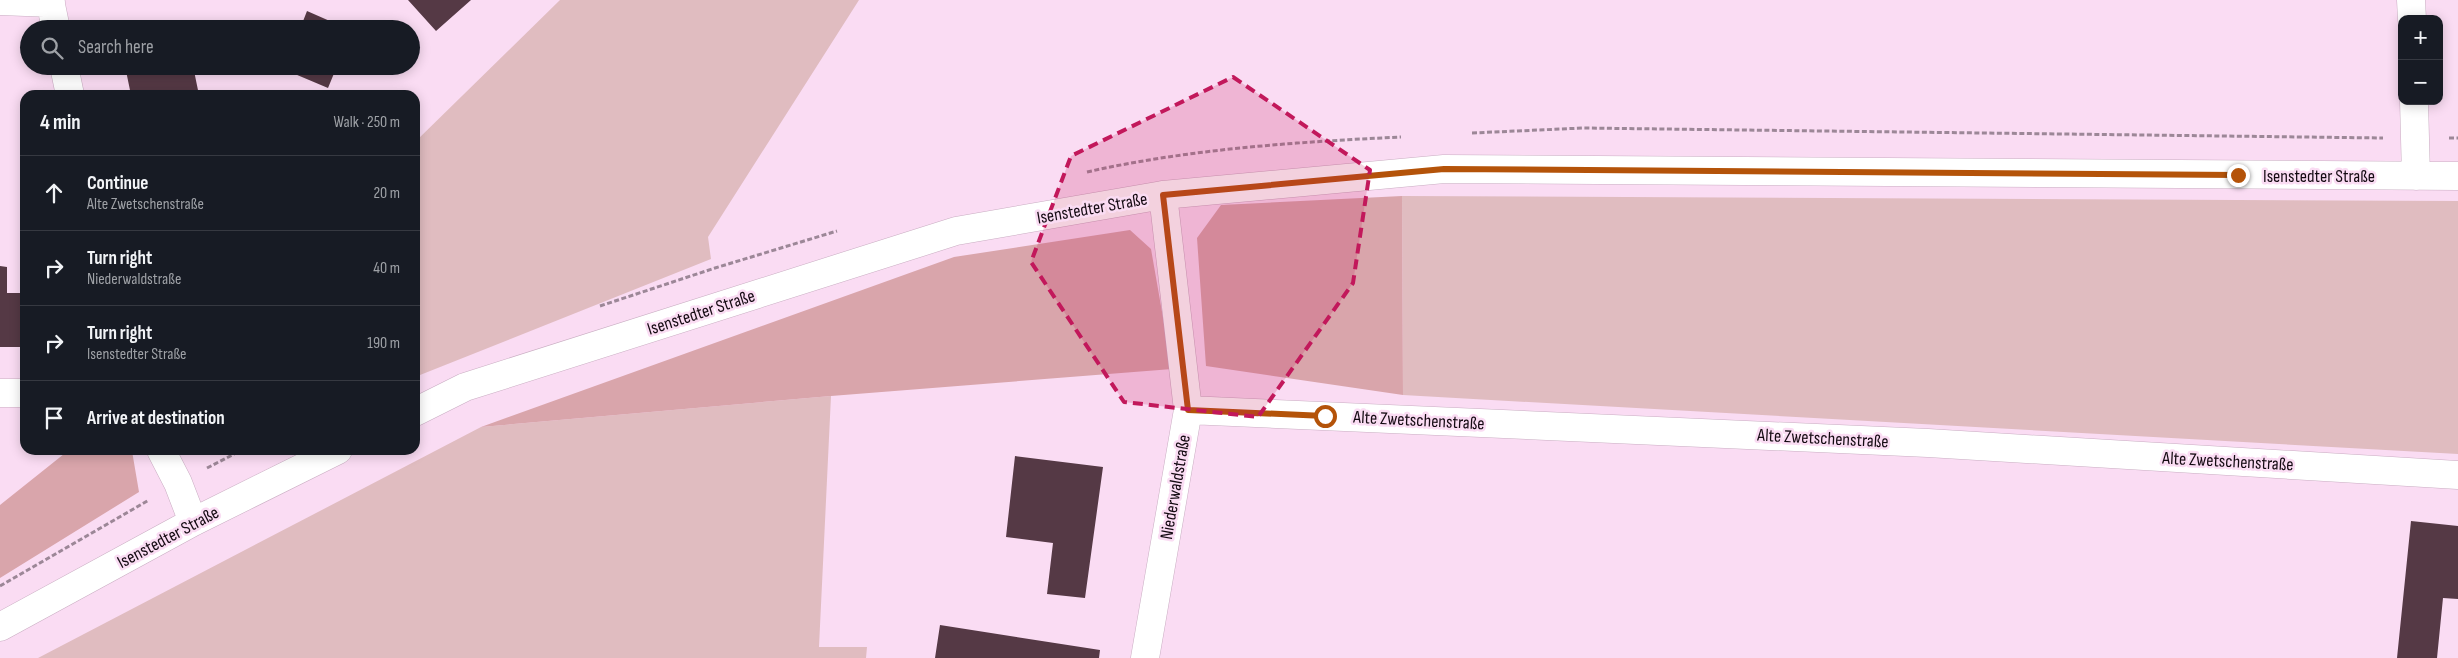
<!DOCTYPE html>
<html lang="en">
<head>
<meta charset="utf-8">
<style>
  body { margin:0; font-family:"Sofia Sans Condensed",sans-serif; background:#20242c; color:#f1f3f6 }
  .controls { position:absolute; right:15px; top:15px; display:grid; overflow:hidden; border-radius:10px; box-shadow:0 2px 12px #0003 }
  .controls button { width:45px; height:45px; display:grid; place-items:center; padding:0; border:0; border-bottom:1px solid #363941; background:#171b24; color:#f1f3f6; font:25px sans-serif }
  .stop { position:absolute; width:15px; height:15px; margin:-11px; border:4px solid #b45309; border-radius:50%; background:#fff }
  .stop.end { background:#b45309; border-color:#fff; box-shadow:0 1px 5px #0008 }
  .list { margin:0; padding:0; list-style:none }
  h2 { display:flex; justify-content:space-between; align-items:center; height:65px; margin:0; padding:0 20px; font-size:21px }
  h2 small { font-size:16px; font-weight:400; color:#9ea1a6 }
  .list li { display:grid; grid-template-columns:32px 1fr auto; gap:15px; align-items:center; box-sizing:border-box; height:75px; padding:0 20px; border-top:1px solid #363941 }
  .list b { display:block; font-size:19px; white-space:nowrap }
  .list p { margin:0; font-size:16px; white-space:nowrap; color:#9ea1a6 }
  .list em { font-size:16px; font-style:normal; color:#9ea1a6 }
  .icon { flex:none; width:28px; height:28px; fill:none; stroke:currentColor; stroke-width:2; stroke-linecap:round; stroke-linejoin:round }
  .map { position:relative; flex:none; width:2458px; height:658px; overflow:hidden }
  .search { position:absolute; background:#171b24; box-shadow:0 2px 12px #0003; left:20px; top:20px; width:400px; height:55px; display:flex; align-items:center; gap:12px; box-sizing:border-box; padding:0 18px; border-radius:28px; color:#9ea1a6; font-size:19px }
  .panel { position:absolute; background:#171b24; box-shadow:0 2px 12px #0003; left:20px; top:90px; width:400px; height:365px; border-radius:15px }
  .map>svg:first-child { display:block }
  .green { fill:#e0bcc0 }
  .forest { fill:#d9a5ab }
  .building { fill:#553945 }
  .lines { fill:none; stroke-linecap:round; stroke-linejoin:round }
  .minor-casing { stroke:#c9adc2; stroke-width:29 }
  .path { stroke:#9c8797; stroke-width:3; stroke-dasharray:5 2.5; stroke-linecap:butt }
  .minor { stroke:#fff; stroke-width:28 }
  .route { stroke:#b45309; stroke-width:6 }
  .marked { fill:#c2185b; fill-opacity:0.2; stroke:#c2185b; stroke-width:4; stroke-dasharray:10 6; stroke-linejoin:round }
  .labels { text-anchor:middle; stroke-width:5; stroke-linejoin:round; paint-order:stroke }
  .street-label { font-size:18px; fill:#140a12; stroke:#fadcf3 }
</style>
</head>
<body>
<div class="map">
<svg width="2458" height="658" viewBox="0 0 2458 658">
  <rect width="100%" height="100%" fill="#fadcf3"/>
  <!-- green -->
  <path class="green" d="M560,0H859L708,237L711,259L415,377V142Z
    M1402,196L2458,201V454L1403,395Z
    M831,396L819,647H867L866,658H38L481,427Z"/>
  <!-- forest -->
  <path class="forest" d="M1402,196L1403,395L1206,366L1197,238L1221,205Z
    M1130,230L1151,249L1172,369L831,396L481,427L954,257Z
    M69,450L132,451L139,492L0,578V505Z"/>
  <!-- building -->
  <path class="building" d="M408,0H471L436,31Z
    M307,11L348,29H300Z
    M125,66H193L199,95H131Z
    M284,66H345L342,74L335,71L328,88L283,69Z
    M0,266L7,267V293H25V347H0Z
    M1015,456L1103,467L1085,598L1047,594L1053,543L1006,537Z
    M2411,521L2458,526V599L2443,598L2437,658H2397Z
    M940,625L1100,650L1099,658H935Z"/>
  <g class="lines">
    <!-- minor casing -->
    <g class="minor-casing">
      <path id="minor" d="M50,0L56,29
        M2411,0L2412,19
        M0,1L51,3
        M64,66L70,95
        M2414,101L2416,176
        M0,393H25
        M1188,410L1928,443L2458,475
        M415,412L465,387L956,231L1163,195L1444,169L2458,176
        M161,450L178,483L193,522
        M0,627L193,522L338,450
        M1145,658L1188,410L1163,195"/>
    </g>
    <!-- path -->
    <path class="path" d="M1472,133L1583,128L2383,138
      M2449,138H2458
      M1087,172C1189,149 1296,142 1401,137
      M600,306L715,268L837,231
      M207,468L242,450
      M0,586L149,500"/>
    <!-- minor -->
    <use href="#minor" class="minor"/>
  </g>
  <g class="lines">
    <!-- route -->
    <path class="route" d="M1325,416L1188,410L1163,195L1444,169L2238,175"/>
  </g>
  <!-- marked area -->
  <path class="marked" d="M1233,77L1370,170L1353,283L1258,417L1124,402L1031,262L1071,156Z"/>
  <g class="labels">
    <!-- street labels -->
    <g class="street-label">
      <text x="2319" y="182">Isenstedter Straße</text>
      <text transform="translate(1092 208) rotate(-10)" y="6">Isenstedter Straße</text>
      <text transform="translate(701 312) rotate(-18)" y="6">Isenstedter Straße</text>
      <text transform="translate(1419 420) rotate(3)" y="6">Alte Zwetschenstraße</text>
      <text transform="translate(1823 438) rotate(3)" y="6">Alte Zwetschenstraße</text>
      <text transform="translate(2228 461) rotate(3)" y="6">Alte Zwetschenstraße</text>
      <text transform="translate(1175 487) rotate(-80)" y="6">Niederwaldstraße</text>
      <text transform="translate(168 537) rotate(-28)" y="6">Isenstedter Straße</text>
    </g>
  </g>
</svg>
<div class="controls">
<button>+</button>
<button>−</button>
</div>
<div class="stop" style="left:1325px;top:416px"></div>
<div class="stop end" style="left:2238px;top:175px"></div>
<div class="search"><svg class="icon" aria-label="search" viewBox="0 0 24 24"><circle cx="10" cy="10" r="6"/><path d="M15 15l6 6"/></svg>Search here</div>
<section class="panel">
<h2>4 min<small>Walk · 250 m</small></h2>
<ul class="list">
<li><svg class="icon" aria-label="ahead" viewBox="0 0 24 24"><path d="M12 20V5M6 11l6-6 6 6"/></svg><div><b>Continue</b><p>Alte Zwetschenstraße</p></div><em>20 m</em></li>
<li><svg class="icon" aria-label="right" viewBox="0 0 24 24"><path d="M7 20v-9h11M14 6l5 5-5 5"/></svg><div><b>Turn right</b><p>Niederwaldstraße</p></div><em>40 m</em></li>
<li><svg class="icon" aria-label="right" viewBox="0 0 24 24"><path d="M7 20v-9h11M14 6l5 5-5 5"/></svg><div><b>Turn right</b><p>Isenstedter Straße</p></div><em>190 m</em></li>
<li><svg class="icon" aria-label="arrive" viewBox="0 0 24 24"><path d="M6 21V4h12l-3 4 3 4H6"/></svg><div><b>Arrive at destination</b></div></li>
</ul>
</section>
</div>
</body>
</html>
